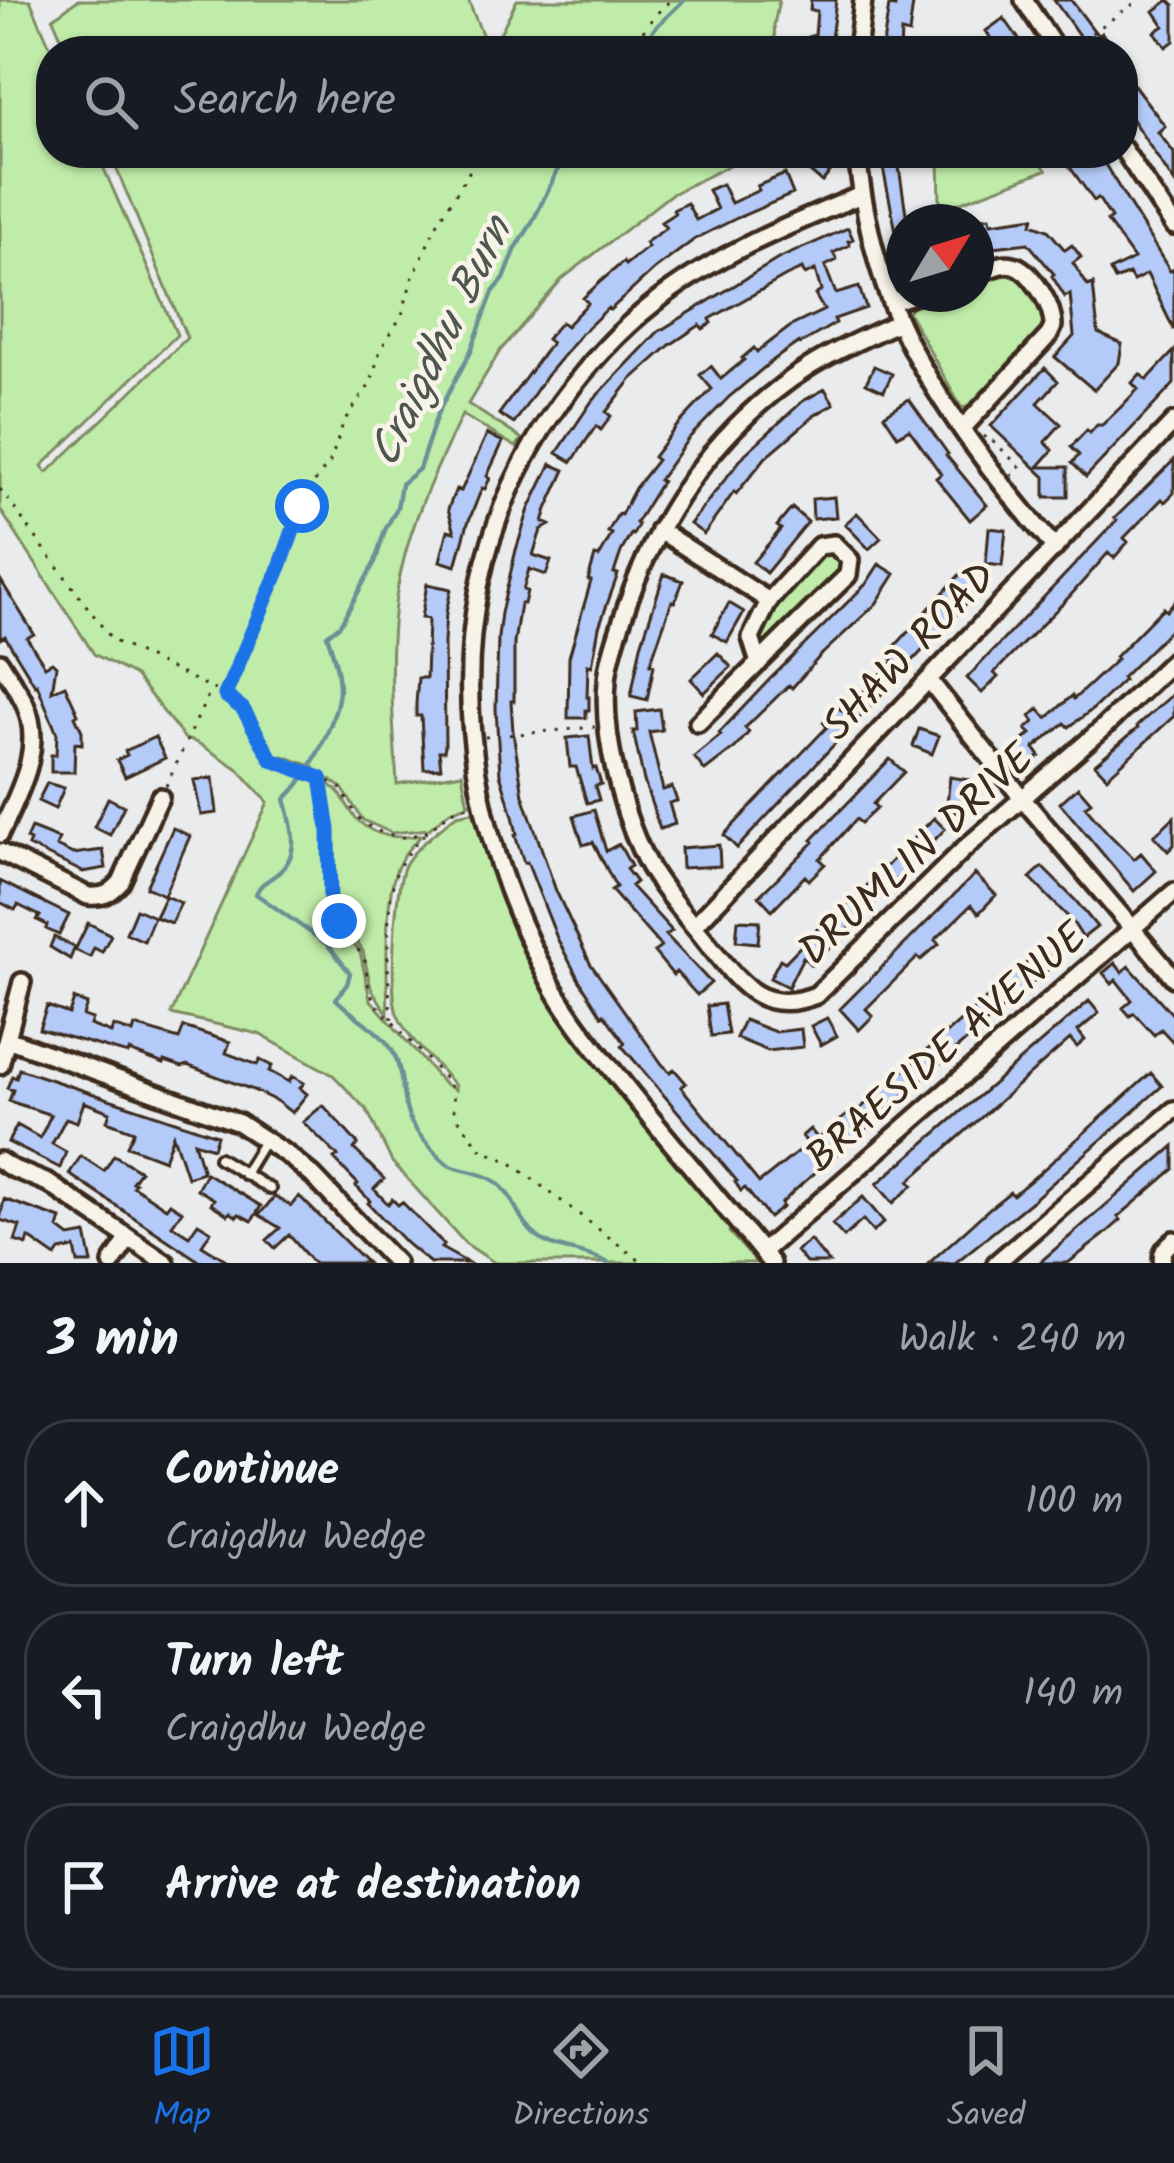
<!DOCTYPE html>
<html lang="en">
<head>
<meta charset="utf-8">
<style>
  body { margin:0; font-family:Kalam,sans-serif; background:#20242c; color:#f1f3f6 }
  .compass { position:absolute; left:886px; top:204px; width:108px; height:108px; border-radius:50%; background:#171b24; box-shadow:0 3px 9px #0004; rotate:52deg }
  .stop { position:absolute; width:36px; height:36px; margin:-27px; border:9px solid #1a73e8; border-radius:50%; background:#fff }
  .stop.end { background:#1a73e8; border-color:#fff; box-shadow:0 3px 12px #0008 }
  .list { margin:0; padding:0; list-style:none }
  h2 { display:flex; justify-content:space-between; align-items:center; height:156px; margin:0; padding:0 48px; font-size:51px }
  h2 small { font-size:39px; font-weight:400; color:#9ea1a6 }
  .list li { display:grid; grid-template-columns:78px 1fr auto; gap:36px; align-items:center; box-sizing:border-box; height:168px; margin:0 24px 24px; padding:0 24px; border:3px solid #363941; border-radius:48px }
  .list b { display:block; font-size:45px; white-space:nowrap }
  .list p { margin:0; font-size:39px; white-space:nowrap; color:#9ea1a6 }
  .list em { font-size:39px; font-style:normal; color:#9ea1a6 }
  .icon { flex:none; width:66px; height:66px; fill:none; stroke:currentColor; stroke-width:2; stroke-linecap:round; stroke-linejoin:round }
  .map { position:relative; flex:none; width:1174px; height:1263px; overflow:hidden }
  .search { position:absolute; background:#171b24; box-shadow:0 3px 9px #0004; left:36px; right:36px; top:36px; height:132px; display:flex; align-items:center; gap:30px; box-sizing:border-box; padding:0 42px; border-radius:48px; color:#9ea1a6; font-size:45px }
  .sheet { height:732px; background:#171b24 }
  nav { display:flex; justify-content:space-around; align-items:center; box-sizing:border-box; height:168px; border-top:3px solid #363941; background:#171b24; font-size:33px; color:#9ea1a6 }
  nav a { display:grid; justify-items:center; gap:6px }
  nav .on { color:#1a73e8 }
  .map>svg:first-child { display:block }
  .green { fill:#c0eca9; stroke:#7e8b64; stroke-width:3 }
  .lines { fill:none; stroke-linecap:round; stroke-linejoin:round }
  .stream { stroke:#6a9296; stroke-width:4.5 }
  .building { fill:#b4cbfa; stroke:#3b2a1e; stroke-width:3 }
  .lane-casing { stroke:#3b2a1e; stroke-width:16 }
  .street-casing { stroke:#3b2a1e; stroke-width:24 }
  .path { stroke:#3b2a1e; stroke-width:3; stroke-dasharray:3 9; stroke-linecap:butt }
  .lane { stroke:#f7f3e8; stroke-width:8 }
  .street { stroke:#f7f3e8; stroke-width:15 }
  .route { stroke:#1a73e8; stroke-width:15 }
  .labels { text-anchor:middle; stroke-width:9; stroke-linejoin:round; paint-order:stroke }
  .street-label { font-size:42px; fill:#3b2a1e; stroke:#f7f3e8 }
  .water-label { font-size:45px; font-style:italic; fill:#4e5650; stroke:#f7f3e8 }
</style>
</head>
<body>
<div class="map">
<svg width="1174" height="1263" viewBox="0 0 1174 1263">
  <rect width="100%" height="100%" fill="#eaebec"/>
  <filter id="ink" filterUnits="userSpaceOnUse"><feTurbulence type="fractalNoise" baseFrequency=".00833" numOctaves="2"/><feDisplacementMap in="SourceGraphic" scale="24" xChannelSelector="R" yChannelSelector="G"/><feConvolveMatrix kernelMatrix="1 2 1 2 8 2 1 2 1" color-interpolation-filters="sRGB"/></filter>
  <g filter="url(#ink)">
    <!-- green -->
    <path class="green" d="M0,0H30L52,51L51,153H97L177,335L42,466L47,473L187,338L110,153H739L728,166L670,195L562,279L500,351L468,404L522,439L516,447L462,415C438,465 413,516 401,571C385,640 393,714 397,784L462,773L468,805L450,811L429,829L392,833L363,820L342,788L331,780L312,773L314,767L283,756L275,762L318,780L325,815L328,905L336,922L360,952L370,999L442,1082L455,1090V1086C437,1063 407,1040 397,1013C389,992 395,885 405,865C415,847 436,833 451,819L457,815L477,811L493,863L529,954L764,1263H761L731,1228L729,1232L757,1263H495L465,1243L392,1162L367,1110L333,1075L259,1034L171,1014L268,802L237,768L198,743L185,739L135,676L94,654L0,509Z
      M78,0H468L484,39L483,51H67L53,18Z
      M517,0H779L774,25L776,51H491Z
      M939,153H1035L1046,170L940,210Z
      M1007,269C1030,279 1049,306 1046,331L974,408L961,407L908,312C921,289 953,294 976,294V280Z
      M825,548L844,556L841,575L767,647L759,645C757,614 805,571 825,548Z
      M323,781C338,788 342,796 350,810C367,837 394,840 422,835C413,844 404,852 399,864C383,895 387,979 388,1014L371,988L363,951L334,908L333,837Z"/>
    <g class="lines">
      <!-- stream -->
      <path class="stream" d="M639,51L655,28L684,0
        M566,153L532,223L516,248L504,279L493,292L470,353L438,412L419,469L401,484L397,508L385,530L375,562L340,625L327,635C333,653 339,671 339,690C337,721 308,779 285,799C292,826 302,854 277,874C267,882 261,882 256,894L328,945L350,973L347,984L336,999C354,1018 384,1031 395,1056C405,1078 400,1105 414,1127C418,1134 444,1164 451,1166C466,1172 482,1172 495,1181C516,1196 517,1222 539,1238C556,1251 588,1251 608,1263"/>
    </g>
    <!-- building -->
    <path class="building" d="M811,0H836L831,39H834L833,51H807L808,37L815,35L817,11L810,10Z
      M896,0H907V3L913,4L909,34L901,32L900,51H882L889,6L895,7Z
      M1054,0H1071L1098,36L1102,33L1114,51H1075L1085,44Z
      M1169,0L1174,5V41L1166,47L1155,32L1164,26L1154,11Z
      M1004,18L1023,45L1014,51H999L986,31Z
      M1123,76L1130,87L1134,85L1165,126L1158,132L1174,153V182L1123,106Z
      M808,153H821L831,162L829,164L832,167L831,171L822,182L803,166L808,160Z
      M1060,153H1098L1170,271L1174,269V330L1147,274L1133,281L1129,274L1115,280L1110,271L1134,259L1107,221L1111,218L1098,198L1094,201Z
      M897,154L907,220L904,221V245L899,246L881,158Z
      M785,174L793,194L737,218L695,239L655,269L610,310L608,308L581,334L546,376L514,424L499,414L551,343L546,339L561,322L566,326L588,303L583,298L601,281L623,262L625,265L648,247L645,243L666,228L661,222L675,213L673,210L687,203L696,220L717,209L708,190L722,184L731,203L759,190L757,186Z
      M990,217L991,223L1034,217L1032,224L1048,230L1065,250L1072,245L1081,257L1073,263L1088,286L1093,284L1098,333L1122,344L1119,363L1094,390L1055,357L1074,336L1070,294L1065,297L1052,276L1054,274L1028,243L994,247L976,253V219Z
      M848,228L853,239L848,241L850,245L833,253L837,260L825,266L836,294L859,287L866,308L834,319L836,323L800,344L799,342L772,361L729,397L688,439L659,480L662,481L636,523L638,525L633,535L631,534L621,552L614,573L618,574L599,627L592,666L588,665L587,697H589V710H586V718H568L569,657L591,581L588,580L595,556L599,557L612,534L608,532L618,514L621,515L635,488L657,460L653,457L675,428L712,389L700,375L711,366L721,379L744,360L742,358L754,348L757,352L791,326L824,310L815,295L821,291L815,270L805,275L802,269L786,276L710,319L712,323L703,329L700,325L670,345L631,380L606,412L611,416L601,430L596,426L572,462L557,453L592,401L658,332L778,259Z
      M1174,351V384L1086,477L1072,463L1079,455L1071,447L1087,430L1090,433L1097,425H1102L1121,407L1138,389L1132,383L1140,374L1147,380Z
      M874,366L892,374L884,391L866,383Z
      M1045,368L1058,381L1038,403L1061,424L1045,442L1053,450L1038,467H1068V497H1045V477L991,426Z
      M825,389L834,404L815,415L766,457L736,494L734,492L704,534L690,524L745,454L803,401Z
      M909,399L948,454L946,455L987,505L970,520L936,478L941,474L909,429L898,436L884,415Z
      M487,434L503,442L487,476L490,478L485,489L482,488L468,523L456,566L440,561L448,530L455,532L448,509L456,489L461,491Z
      M1174,460V493L1165,502L1162,499L1124,538L1128,542L1114,558L1108,553L1070,596L994,673L998,677L982,693L967,678L1117,520L1115,518Z
      M551,464L565,470L547,509L543,522L550,525L541,530L533,555L551,561L546,575L529,569L523,590L527,591L524,604H520L514,643V701H511L513,732L523,795L556,891L590,963L662,1064L670,1072L674,1069L686,1083L681,1087L759,1183L808,1144L802,1136L810,1129L818,1139L850,1112L853,1115L1043,949L1055,963L794,1191L781,1204L783,1207L769,1218L745,1188L741,1191L735,1182L737,1181L622,1046L625,1043L604,1014L602,1016L578,978L557,938L527,862L524,863L515,835L517,834L513,816L500,774L496,709L498,637L501,613L516,550L529,509Z
      M834,497L836,517L813,519L812,499Z
      M792,508L808,522L766,573L753,562L781,529L777,526Z
      M857,513L881,538L869,549L845,524Z
      M989,528L1006,530L1002,566L986,564Z
      M879,564L895,574L876,604L820,656L792,688L789,685L745,728L749,732L735,748L705,771L694,757L721,735L719,733L770,679L866,584Z
      M964,570L982,587L737,848L724,835L827,727L823,722L838,707L843,712L894,661L888,654Z
      M664,574L683,581L675,602L672,601L650,664L654,665L647,700L631,696L641,645Z
      M0,579L34,634L27,638L45,666L52,662L56,666L52,691L65,685L78,714L75,716L82,731V744L75,743L74,772H51V755H56L57,734L37,684L35,685L5,636L0,639Z
      M427,584L451,589L446,613L444,642L445,746L444,751H439L441,768L424,769L421,716H416V704L418,678H426L428,619L421,618Z
      M1174,602V626L1122,678L1124,680L1093,709L1069,727L1065,723L1034,748L1040,756L1025,769L1010,752L1031,734L1026,729L1034,722L1030,716L1039,709L1047,718L1072,696L1074,699L1117,659L1115,657L1163,608L1166,611Z
      M729,603L744,612L727,642L712,634Z
      M718,653L731,667L704,693L691,679Z
      M1174,693V716L1107,777L1095,764L1138,728L1137,726Z
      M659,709L662,730L649,732L663,790L672,787L677,801L669,803L675,824L660,829L644,781L633,731H637L636,712Z
      M919,729L939,736L932,754L913,746Z
      M589,736L593,769L596,768L601,784L595,786L599,800L587,803L576,767H570L567,738Z
      M155,737L165,758L125,777L117,760L127,755L125,751Z
      M890,759L904,772L873,804L877,808L861,823L856,819L820,859L825,864L809,880L805,876L772,910L759,896L814,842L812,840Z
      M950,777L969,780L964,813L946,811Z
      M213,778L217,813L201,815L194,780Z
      M47,783L64,788L55,809L38,801Z
      M1078,787L1091,802L1085,806L1107,832L1134,859L1141,853L1156,871L1134,891L1060,803Z
      M108,798L124,806L110,835L94,827Z
      M594,810L606,851L619,844L631,866L626,869L636,882L631,886L672,931L666,935L711,983L697,995L676,972L673,975L654,952L661,947L611,890L616,887L593,842L583,845L574,816Z
      M1174,817V845L1168,851L1154,836Z
      M934,818L945,829L857,921L811,965L803,957L788,987L770,978L780,959L785,962L832,914L835,918Z
      M31,828L59,839L56,846L73,854L103,850L106,868L83,872L28,846L30,841L26,839Z
      M173,828L190,836L164,895L146,887Z
      M719,845L720,866L682,868L681,848Z
      M1042,867L1076,901L1097,927L1083,938L1072,921L1030,878Z
      M975,874L996,895L979,913L971,905L935,940L939,944L921,960L918,957L866,1009L873,1016L859,1030L840,1009Z
      M0,881L69,915L59,935L46,929L47,925L37,920L40,916L18,905L15,910L0,902Z
      M165,896L181,903L171,923L155,917Z
      M136,909L154,917L144,941L126,933Z
      M738,920L760,921L758,943L736,941Z
      M88,923L111,935L102,952L94,948L90,957L75,950Z
      M54,937L75,947L70,959L50,947Z
      M1115,963L1122,972L1129,966L1174,1016V1043L1161,1029L1154,1035L1134,1013L1130,1016L1123,1008L1132,1000L1116,980L1112,984L1103,973Z
      M74,999L87,1004L83,1016L92,1019L90,1025L111,1033L113,1026L133,1033L135,1026L179,1039L184,1027L230,1042L226,1053L257,1065L260,1060L272,1066L269,1071L289,1082L292,1076L304,1083L300,1088L307,1094L292,1113L278,1102L253,1090L187,1065L182,1067L165,1061L164,1064L129,1051L128,1054L39,1029L47,1006L69,1014Z
      M1089,1001L1099,1013L1078,1031L1085,1040L1077,1047L1070,1039L909,1181L913,1185L893,1203L877,1184Z
      M723,1004L728,1034L711,1036L707,1006Z
      M827,1018L837,1036L821,1045L811,1026Z
      M744,1020L775,1032L801,1029L803,1047L768,1051L736,1038Z
      M19,1069L217,1135L213,1148L194,1142L203,1172L187,1177L173,1135L164,1160L127,1146L134,1131L107,1121L110,1112L84,1102L77,1122L66,1118L52,1144L66,1152L60,1168L8,1142L17,1125L40,1138L51,1115L9,1101L13,1090L7,1088L12,1076L16,1078Z
      M1151,1073L1162,1086L1033,1200L955,1263H929L990,1208L1010,1192L1013,1195L1037,1175Z
      M323,1105L358,1144L354,1149L384,1179L374,1189L388,1204L392,1199L398,1205L402,1202L444,1245L441,1248L468,1263H430L407,1244L368,1203L370,1201L356,1186L358,1184L334,1159L338,1156L303,1122Z
      M1174,1146V1169L1118,1217L1121,1220L1104,1235L1068,1263H1039Z
      M114,1155L140,1171L132,1182L135,1183L133,1186L166,1208L170,1203L182,1211L172,1225L189,1236L198,1223L211,1231L202,1245L231,1263H202L69,1174L81,1156L104,1171Z
      M206,1173L261,1206L252,1221L239,1214L237,1217L230,1212L228,1215L211,1204L214,1199L197,1189Z
      M275,1196L291,1206L299,1196L367,1263H313L289,1235L275,1248L267,1240L280,1228L259,1215Z
      M863,1197L884,1222L873,1232L863,1220L844,1237L832,1224Z
      M4,1199L61,1219L58,1228L70,1237L86,1234L92,1263H78L75,1248L60,1251L56,1257L29,1238L27,1245L15,1241L20,1226L0,1220Z
      M810,1240L829,1263H806L796,1251Z"/>
    <g class="lines">
      <!-- lane casing -->
      <g class="lane-casing">
        <path id="lane" d="M219,1158L270,1189
          M244,1174L264,1141"/>
      </g>
      <!-- street casing -->
      <g class="street-casing">
        <path id="street" d="M1024,0L1057,51
          M857,51L863,0
          M1123,149L1174,226
          M857,153C862,205 877,273 899,322C934,400 999,483 1055,548
          M891,302L916,294
          M899,322C869,336 837,349 809,367C718,425 654,518 622,620C616,640 608,661 607,682C602,738 623,819 650,868C665,894 687,917 706,941C738,981 760,1017 816,995L964,849L1103,728L1174,660
          M962,429L1049,335C1053,327 1054,327 1052,317C1049,301 1030,269 1013,265C1001,262 988,270 976,274
          M659,530L769,601
          M0,662C8,676 19,690 25,704C45,750 18,793 0,834
          M929,680L1022,798L1174,978
          M698,723C748,674 798,623 848,575L850,560L834,544L819,546L769,601L751,638L759,663
          M0,852L88,896C104,897 110,894 121,882L160,797
          M694,926L1174,422
          M7,1039L239,1123L289,1156L313,1176L396,1263
          M0,1065L22,982
          M0,1161L11,1168L48,1183L129,1238L112,1263
          M129,1238L166,1263
          M762,1252L1174,892
          M771,1263C722,1202 670,1143 621,1081C595,1048 567,1015 548,978C449,793 434,578 560,403C587,366 617,332 653,304C714,255 789,225 861,195
          M996,1263L1174,1110
          M1163,1263C1160,1252 1166,1247 1174,1240"/>
      </g>
      <!-- path -->
      <path class="path" d="M1072,47L1139,0
        M518,51L533,42L543,44L550,51
        M629,51L655,15L671,0
        M984,438L987,435L1020,467L1012,476
        M0,489L112,640L225,695L243,709L272,760L333,783L341,789L356,815L365,824L384,834L403,837L425,833L452,811L468,806
        M226,692L281,564L302,505L314,483L330,462L344,421L371,383L380,350L402,315L412,279L436,226L472,167L477,153
        M485,737L595,727
        M321,778L329,830L330,904L365,961L369,989L376,1004L449,1083L454,1100V1113L482,1150L510,1162L643,1263
        M166,786L210,691
        M392,1019C387,987 385,904 396,874C402,859 412,846 424,835"/>
      <!-- lane -->
      <use href="#lane" class="lane"/>
      <!-- street -->
      <use href="#street" class="street"/>
    </g>
  </g>
  <g class="lines" filter="url(#ink)">
    <!-- route -->
    <path class="route" d="M302,506L281,564L225,695L243,709L272,760L321,778L329,830L330,904L339,921"/>
  </g>
  <g class="labels">
    <!-- street labels -->
    <g class="street-label">
      <text transform="translate(908 650) rotate(-46)" y="15">SHAW ROAD</text>
      <text transform="translate(915 853) rotate(-43)" y="15">DRUMLIN DRIVE</text>
      <text transform="translate(945 1046) rotate(-41)" y="15">BRAESIDE AVENUE</text>
    </g>
    <!-- water labels -->
    <g class="water-label">
      <text transform="translate(439 341) rotate(-64)" y="16">Craigdhu Burn</text>
    </g>
  </g>
</svg>
<svg class="compass" viewBox="-18 -18 36 36"><path d="M0-13l5 13h-10z" fill="#e53935"/><path d="M0 13l5-13h-10z" fill="#9ea1a6"/></svg>
<div class="stop" style="left:302px;top:506px"></div>
<div class="stop end" style="left:339px;top:921px"></div>
<div class="search"><svg class="icon" aria-label="search" viewBox="0 0 24 24"><circle cx="10" cy="10" r="6"/><path d="M15 15l6 6"/></svg>Search here</div>
</div>
<section class="sheet">
<h2>3 min<small>Walk · 240 m</small></h2>
<ul class="list">
<li><svg class="icon" aria-label="ahead" viewBox="0 0 24 24"><path d="M12 20V5M6 11l6-6 6 6"/></svg><div><b>Continue</b><p>Craigdhu Wedge</p></div><em>100 m</em></li>
<li><svg class="icon" aria-label="left" viewBox="0 0 24 24"><path d="M17 20v-9H6M10 6l-5 5 5 5"/></svg><div><b>Turn left</b><p>Craigdhu Wedge</p></div><em>140 m</em></li>
<li><svg class="icon" aria-label="arrive" viewBox="0 0 24 24"><path d="M6 21V4h12l-3 4 3 4H6"/></svg><div><b>Arrive at destination</b></div></li>
</ul>
</section>
<nav>
<a class="on"><svg class="icon" aria-label="map" viewBox="0 0 24 24"><path d="M3 6l6-2 6 2 6-2v14l-6 2-6-2-6 2zM9 4v14M15 6v14"/></svg>Map</a>
<a><svg class="icon" aria-label="directions" viewBox="0 0 24 24"><path d="M12 3l9 9-9 9-9-9zM9 14v-3h6M13 9l2 2-2 2"/></svg>Directions</a>
<a><svg class="icon" aria-label="saved" viewBox="0 0 24 24"><path d="M7 4h10v16l-5-4-5 4z"/></svg>Saved</a>
</nav>
</body>
</html>
